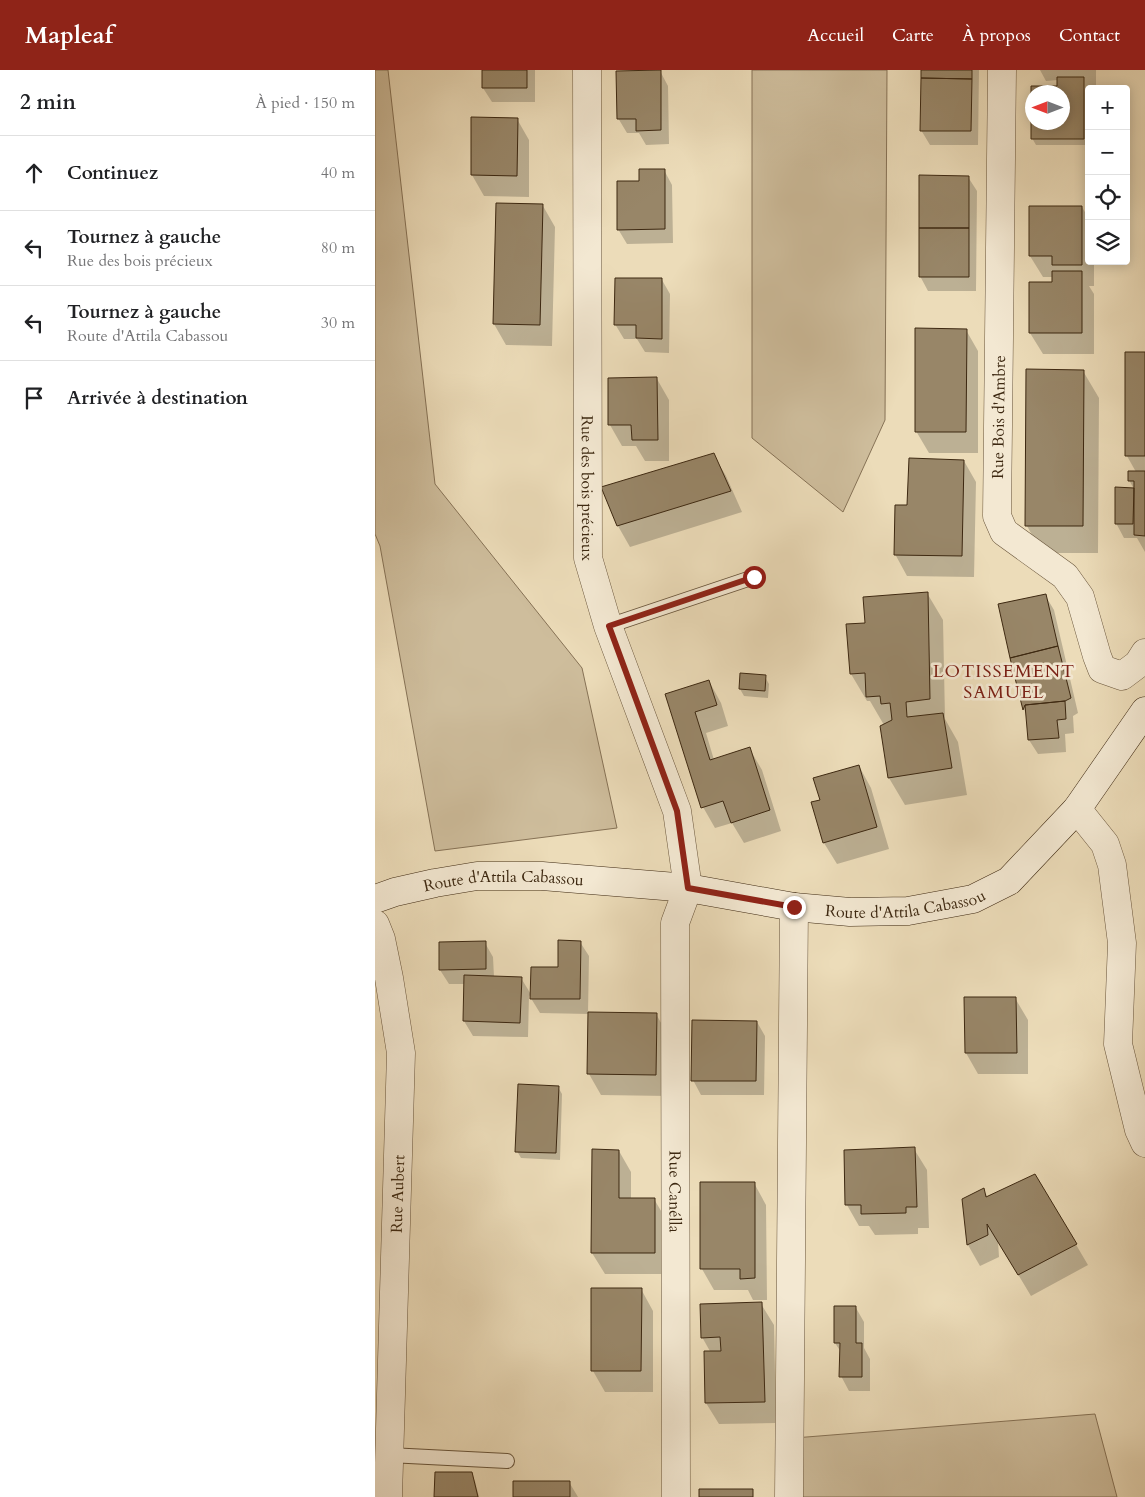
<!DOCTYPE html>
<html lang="fr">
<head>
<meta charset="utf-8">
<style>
  body { margin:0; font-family:Cardo,serif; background:#f6f6f6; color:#202124 }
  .controls { position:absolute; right:15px; top:15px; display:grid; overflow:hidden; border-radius:5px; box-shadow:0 2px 12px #0003 }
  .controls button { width:45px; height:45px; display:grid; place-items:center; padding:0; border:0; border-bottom:1px solid #e0e0e0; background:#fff; color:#202124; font:25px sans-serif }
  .compass { position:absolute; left:650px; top:15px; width:45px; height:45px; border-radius:50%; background:#fff; box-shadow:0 2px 12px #0003; rotate:270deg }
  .stop { position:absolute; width:15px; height:15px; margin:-11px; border:4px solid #8f2418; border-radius:50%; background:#fff }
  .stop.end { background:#8f2418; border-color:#fff; box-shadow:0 1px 5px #0008 }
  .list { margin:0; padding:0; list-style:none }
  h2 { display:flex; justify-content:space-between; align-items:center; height:65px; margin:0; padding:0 20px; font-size:21px }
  h2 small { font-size:16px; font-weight:400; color:#757577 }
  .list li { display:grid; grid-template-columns:32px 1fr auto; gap:15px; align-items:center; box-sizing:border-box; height:75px; padding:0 20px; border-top:1px solid #e0e0e0 }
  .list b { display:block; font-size:19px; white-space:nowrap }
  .list p { margin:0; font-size:16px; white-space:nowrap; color:#757577 }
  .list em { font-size:16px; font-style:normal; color:#757577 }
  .icon { flex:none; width:28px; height:28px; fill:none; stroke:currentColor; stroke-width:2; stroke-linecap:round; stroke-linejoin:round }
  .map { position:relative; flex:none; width:770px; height:1427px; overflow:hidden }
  header { display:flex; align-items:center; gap:30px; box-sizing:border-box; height:70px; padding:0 25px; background:#8f2418; color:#fff }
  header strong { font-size:24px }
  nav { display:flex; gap:28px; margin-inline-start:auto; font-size:18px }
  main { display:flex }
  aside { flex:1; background:#fff }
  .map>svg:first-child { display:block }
  .green { fill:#cebd9c; stroke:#867256 }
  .shadow { fill:#0003; fill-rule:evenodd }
  .building { fill:#988668; stroke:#3d2811; fill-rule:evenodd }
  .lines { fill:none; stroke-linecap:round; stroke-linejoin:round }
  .service-casing { stroke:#69553b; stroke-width:16 }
  .minor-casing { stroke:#69553b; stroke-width:29 }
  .secondary-casing { stroke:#3d2811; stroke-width:29 }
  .service { stroke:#f3e8d2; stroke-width:14 }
  .minor { stroke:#f3e8d2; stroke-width:28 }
  .secondary { stroke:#f3e8d2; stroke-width:28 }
  .route { stroke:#8f2418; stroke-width:6 }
  .labels { text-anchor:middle; stroke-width:5; stroke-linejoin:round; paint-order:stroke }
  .street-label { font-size:16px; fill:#3d2811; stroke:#f3e8d2 }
  .neighbourhood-label { font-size:18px; letter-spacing:1px; fill:#7a1f14; stroke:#f3e8d2 }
</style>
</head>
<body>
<header>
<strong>Mapleaf</strong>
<nav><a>Accueil</a><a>Carte</a><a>À propos</a><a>Contact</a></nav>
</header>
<main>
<aside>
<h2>2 min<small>À pied · 150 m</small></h2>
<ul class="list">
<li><svg class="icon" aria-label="ahead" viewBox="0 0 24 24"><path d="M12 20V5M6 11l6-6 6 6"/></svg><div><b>Continuez</b></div><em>40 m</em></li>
<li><svg class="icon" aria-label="left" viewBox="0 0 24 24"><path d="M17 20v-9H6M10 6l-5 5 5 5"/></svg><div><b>Tournez à gauche</b><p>Rue des bois précieux</p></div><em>80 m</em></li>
<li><svg class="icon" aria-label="left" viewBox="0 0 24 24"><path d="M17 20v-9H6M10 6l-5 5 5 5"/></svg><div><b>Tournez à gauche</b><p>Route d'Attila Cabassou</p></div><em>30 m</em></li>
<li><svg class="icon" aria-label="arrive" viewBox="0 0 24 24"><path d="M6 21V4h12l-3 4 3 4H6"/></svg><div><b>Arrivée à destination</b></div></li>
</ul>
</aside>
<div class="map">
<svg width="770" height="1427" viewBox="0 0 770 1427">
  <rect width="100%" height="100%" fill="#ecdcb9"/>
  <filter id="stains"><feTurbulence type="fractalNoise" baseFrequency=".004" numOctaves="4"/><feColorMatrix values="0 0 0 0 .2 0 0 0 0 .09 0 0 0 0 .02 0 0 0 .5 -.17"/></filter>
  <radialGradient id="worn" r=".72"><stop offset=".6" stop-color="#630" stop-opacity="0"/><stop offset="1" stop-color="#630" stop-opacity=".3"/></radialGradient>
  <!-- green -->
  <path class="green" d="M0,0H13L60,414L207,598L242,758L60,781L5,476L0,464Z
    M377,0H512L510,350L468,442L377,368Z
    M720,1344L742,1427H418L419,1368Z"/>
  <!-- shadow -->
  <path class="shadow" d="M108,0H160V32H117L108,18Z
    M547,0H604L603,75H555L546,60Z
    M665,0H721V19H713V75H661L657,68V17H683V10L671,11ZM658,22H688V52H658Z
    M285,1L293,16L294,74L271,75L264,63H252L243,48Z
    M142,49L154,70V127L109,126L97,105Z
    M289,100L297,115L298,173L252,174L243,159L265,112Z
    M593,107L602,121L601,221H553L545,206Z
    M168,136L180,157L177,276L131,275L119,254Z
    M655,137H707L714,149V191H719V216H714L719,224V284H668L655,263L679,213V207H668L655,186Z
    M287,210L295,224L294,283L270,282L262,269H249L240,254Z
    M591,260L603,281V383H554L541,361Z
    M770,283V482L762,468H749L741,453L759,419L754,410L761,402L752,386Z
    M708,301L724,328L723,483H667L652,456Z
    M282,309L294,330V391H270L261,376H247L235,355Z
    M338,384L351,406L367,442L255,477L243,456Z
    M589,391L601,412L599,507L532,506L520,484Z
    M552,523L568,550L570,649L583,672L592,725L530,735L514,708L509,655L495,631H492L476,604L491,554Z
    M670,525L679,540L703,643L698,646L699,663L690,664L691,682L663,684L654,670L652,645L649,639L624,535Z
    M390,607L394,614L393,628L369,626L365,619Z
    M334,611L346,633L353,656L331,663L339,690L374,678L387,700L406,761L369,773L357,753L340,758L328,737L292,624Z
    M484,696L496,718L514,779L462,794L449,773L438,733L446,731Z
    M205,872L214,886L213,943L281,944L293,965V1026L226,1025L214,1004V944L165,943L154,925L153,967L98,966L89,951L90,914H74L65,900L110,873L118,887L119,907L146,908L157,926L184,899Z
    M640,928L653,950V1004H603L591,983Z
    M382,952L390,966L389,1025H326L318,1010Z
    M183,1017L187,1024L185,1090L146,1088L142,1081Z
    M539,1079L552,1100L554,1158H543V1164L500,1165L494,1156H484L472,1135Z
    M244,1081L256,1102V1129H279L292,1151L291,1204H230L217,1183Z
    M660,1105L713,1195L656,1226L623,1171L624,1187L605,1196L593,1175L588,1130L609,1120L613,1128Z
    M379,1113L391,1135L392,1230H378L373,1220H339L327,1199Z
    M266,1219L278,1241V1322H230L218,1301Z
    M386,1234L399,1255L401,1353L344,1354L331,1333L336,1283L327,1267Z
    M481,1238L489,1252V1278L495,1289V1321H474L466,1306V1282L460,1273Z
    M96,1404L100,1411L104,1427H60Z
    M194,1412L203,1427H139Z"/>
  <!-- building -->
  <path class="building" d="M107,0H152V18H107Z
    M286,0V60L261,61V49H242L241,1Z
    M546,0H597V9L546,8Z
    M682,7H709V69H656V16H682ZM658,22H688V52H658Z
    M546,8L597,9L596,61H545Z
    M96,47L143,48L142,106L96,105Z
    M264,99H290V159L242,160V111H264Z
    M544,105L594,106V158H544Z
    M121,133L168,134L165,255L118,254Z
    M654,136H707V195H677V186H654Z
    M544,158H594V207H544Z
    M677,201H707V263H654V212H677Z
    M240,208H287V269L261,268V255H239Z
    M540,258L592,259L591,362H540Z
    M750,282H770V386H750Z
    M651,299L709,300L708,456H650Z
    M282,307L283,370H257L256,355H233V308Z
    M339,383L356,421L242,456L226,417Z
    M534,388L589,390L587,486L519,485L520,435H532Z
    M753,401H770V466L759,465V411H753Z
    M740,417L759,418L758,454H740Z
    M553,522L555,629L531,632L532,647L568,643L577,698L513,708L505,656L517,650L515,633L506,634L505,626L491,627L490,603L475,604L471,554L490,553L488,527Z
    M671,524L683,576L635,588L623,534Z
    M683,576L696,628L690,631L650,635L648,640L635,588Z
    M365,603L391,605L390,621L364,619Z
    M334,610L342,635L320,642L335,690L375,677L395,740L356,753L348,731L326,738L290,624Z
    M690,631L691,649L682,650L684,668L653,670L650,635Z
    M484,695L502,757L448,773L436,732L445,730L438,708Z
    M183,870L206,871L205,929H155L156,897H183Z
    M111,871V899L64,900V872Z
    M89,905L147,907L145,953L88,951Z
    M589,927H641L642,983H590Z
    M213,942L282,943L281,1005L212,1004Z
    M317,950L382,951L381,1011H316Z
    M143,1014L184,1016L181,1083L140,1082Z
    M540,1077L542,1137H531V1143L486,1144V1135H470L469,1080Z
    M217,1079L244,1080V1128H280V1183H216Z
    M660,1104L702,1174L643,1205L612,1154L613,1165L592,1175L587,1129L609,1118L611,1127Z
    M325,1112H380V1208L365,1209V1199H325Z
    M216,1218H267L266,1301H216Z
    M387,1232L390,1332L330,1333L329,1281H346L345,1267L326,1268L325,1234Z
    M459,1236H481V1273H487V1307H464L465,1273H459Z
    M60,1402H97L103,1427H59Z
    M138,1411H195V1427H138Z
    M324,1419H378V1427H324Z"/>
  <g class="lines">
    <!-- service casing -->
    <g class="service-casing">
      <path id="service" d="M233,556L379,507
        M14,1385L132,1391"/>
    </g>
    <!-- minor casing -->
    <g class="minor-casing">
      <g id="minor">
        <path id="s1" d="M212,0L213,488L233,556L302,741L313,818L300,853L301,1427"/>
        <path d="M627,0L622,446L629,462L690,506L705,527L722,586L727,599L747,606L763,594L770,583"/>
        <path d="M702,739L730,774L737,795L747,873L743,974L764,1060L770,1073"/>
        <path d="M0,854L6,869L14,908L26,983L13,1427"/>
        <path d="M414,1427L419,837"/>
      </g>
    </g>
    <!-- secondary casing -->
    <g class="secondary-casing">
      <g id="secondary">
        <path id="s2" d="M0,829L20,822L60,813L102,806H167L313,818L419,837L475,842L533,841L598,829L634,811L702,739L770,641"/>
      </g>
    </g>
    <!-- service -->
    <use href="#service" class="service"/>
    <!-- minor -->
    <use href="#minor" class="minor"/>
    <!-- secondary -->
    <use href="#secondary" class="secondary"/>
  </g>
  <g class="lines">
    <!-- route -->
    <path class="route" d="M379,507L234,556L302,741L313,818L419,837"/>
  </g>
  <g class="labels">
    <!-- street labels -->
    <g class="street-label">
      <text transform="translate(623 347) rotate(-89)" y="6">Rue Bois d'Ambre</text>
      <text dy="6" stroke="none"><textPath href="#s1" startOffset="418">Rue des bois précieux</textPath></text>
      <text dy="6" stroke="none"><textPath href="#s2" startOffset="131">Route d'Attila Cabassou</textPath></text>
      <text dy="6" stroke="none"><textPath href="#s2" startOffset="536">Route d'Attila Cabassou</textPath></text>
      <text dy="6" stroke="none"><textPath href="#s1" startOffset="1140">Rue Canélla</textPath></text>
      <text transform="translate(22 1124) rotate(-88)" y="6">Rue Aubert</text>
    </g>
    <!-- neighbourhood labels -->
    <g class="neighbourhood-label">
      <text x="629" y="607">LOTISSEMENT<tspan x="629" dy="21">SAMUEL</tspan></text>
    </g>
  </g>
  <rect width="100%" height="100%" filter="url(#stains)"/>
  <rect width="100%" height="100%" fill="url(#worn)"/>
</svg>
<div class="controls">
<button>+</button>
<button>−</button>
<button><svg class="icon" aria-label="locate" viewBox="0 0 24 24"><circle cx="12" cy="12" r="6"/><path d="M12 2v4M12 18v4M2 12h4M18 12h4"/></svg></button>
<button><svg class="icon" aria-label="layers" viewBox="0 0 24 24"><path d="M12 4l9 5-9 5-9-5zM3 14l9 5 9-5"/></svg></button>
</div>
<svg class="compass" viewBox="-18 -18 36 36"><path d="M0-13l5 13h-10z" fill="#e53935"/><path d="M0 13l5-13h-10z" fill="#757577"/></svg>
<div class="stop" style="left:379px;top:507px"></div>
<div class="stop end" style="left:419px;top:837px"></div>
</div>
</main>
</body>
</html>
